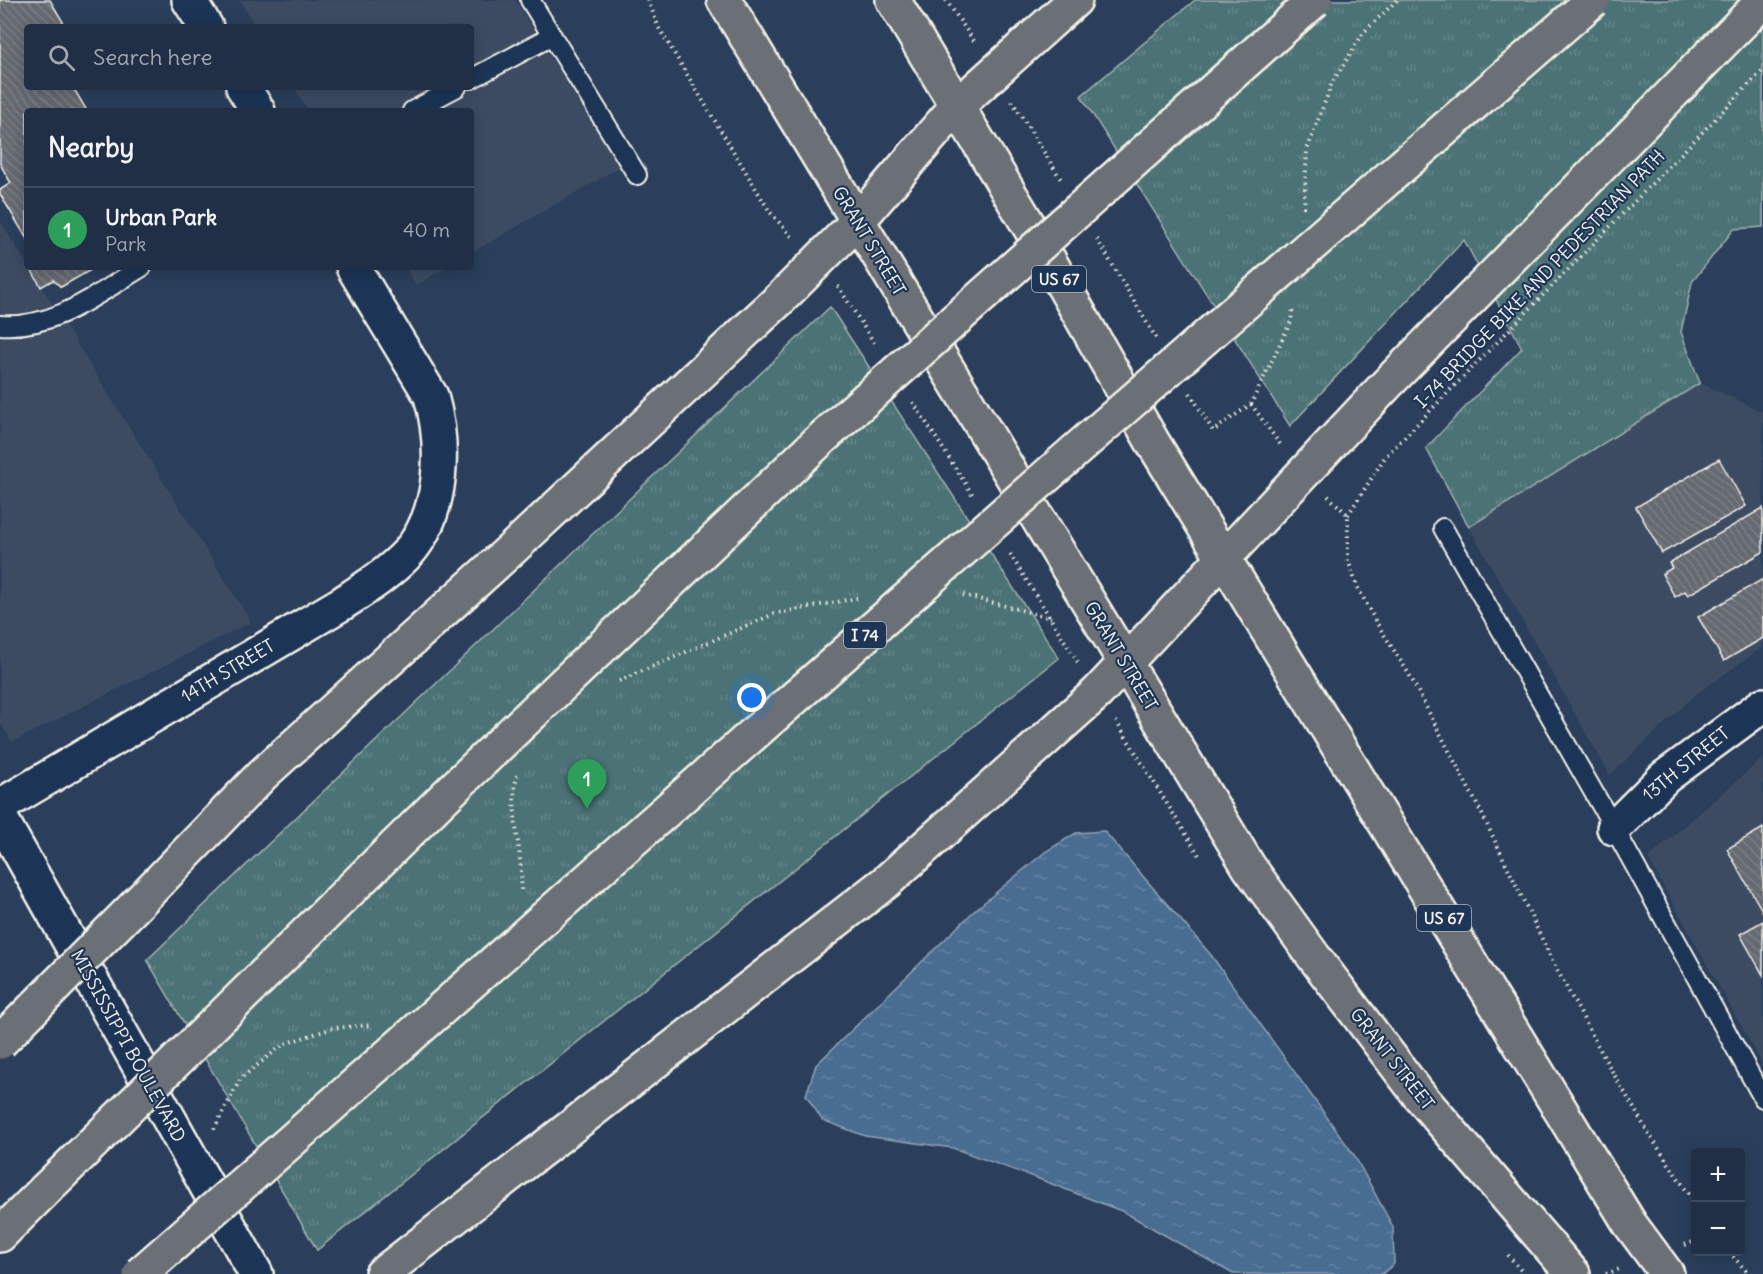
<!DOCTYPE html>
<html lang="en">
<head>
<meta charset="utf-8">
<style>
  body { margin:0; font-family:Delius,sans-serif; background:#28374c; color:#f1f3f6 }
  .controls { position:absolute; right:18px; bottom:18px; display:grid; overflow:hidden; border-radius:6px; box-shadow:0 3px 15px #0003 }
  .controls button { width:54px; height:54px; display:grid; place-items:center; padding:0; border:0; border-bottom:2px solid #3d4a5e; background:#202f45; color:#f1f3f6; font:30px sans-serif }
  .you { position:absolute; left:752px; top:698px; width:21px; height:21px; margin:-15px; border:4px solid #fff; border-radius:50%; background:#1a73e8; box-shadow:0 0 0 9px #1a73e833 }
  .badge { display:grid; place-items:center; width:39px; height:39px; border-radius:50%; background:#ff9aa2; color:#fff; font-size:20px; font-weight:700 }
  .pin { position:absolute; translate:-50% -50px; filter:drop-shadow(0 2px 3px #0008) }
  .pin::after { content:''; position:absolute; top:32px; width:21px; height:18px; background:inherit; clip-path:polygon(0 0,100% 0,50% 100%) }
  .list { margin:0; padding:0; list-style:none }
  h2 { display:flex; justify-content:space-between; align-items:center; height:78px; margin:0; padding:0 24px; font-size:26px }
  h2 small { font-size:20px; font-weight:400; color:#a2a9b3 }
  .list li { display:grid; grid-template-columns:39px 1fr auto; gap:18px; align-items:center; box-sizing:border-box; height:84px; padding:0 24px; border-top:2px solid #3d4a5e }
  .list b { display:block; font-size:22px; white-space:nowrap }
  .list p { margin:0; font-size:20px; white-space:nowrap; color:#a2a9b3 }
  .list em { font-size:20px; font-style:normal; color:#a2a9b3 }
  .icon { flex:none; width:33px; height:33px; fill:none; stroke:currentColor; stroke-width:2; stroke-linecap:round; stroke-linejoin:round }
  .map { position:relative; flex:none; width:1763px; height:1274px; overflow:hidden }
  .search { position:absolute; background:#202f45; box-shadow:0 3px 15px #0003; left:24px; top:24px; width:450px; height:66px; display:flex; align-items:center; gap:15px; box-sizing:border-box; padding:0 21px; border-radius:6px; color:#a2a9b3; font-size:22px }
  .panel { position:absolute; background:#202f45; box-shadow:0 3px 15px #0003; left:24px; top:108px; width:450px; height:162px; border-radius:6px }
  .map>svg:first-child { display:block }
  .built { fill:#3c4c62 }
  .grass { fill:url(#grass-tufts); stroke:#a0b2ae; stroke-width:1.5 }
  .water { fill:url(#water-ripples); stroke:#8ea2b4; stroke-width:1.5 }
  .building { fill:url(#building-back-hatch); stroke:#f4f1e8; stroke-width:1.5 }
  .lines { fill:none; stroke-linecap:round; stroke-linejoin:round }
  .lane-casing { stroke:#f4f1e8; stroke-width:22 }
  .street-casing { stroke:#f4f1e8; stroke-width:38 }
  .secondary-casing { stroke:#f4f1e8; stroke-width:38 }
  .primary-casing { stroke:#f4f1e8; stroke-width:38 }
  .highway-casing { stroke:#f4f1e8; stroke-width:38 }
  .path { stroke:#f4f1e8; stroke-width:4; stroke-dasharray:1.5 4.5; stroke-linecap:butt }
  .lane { stroke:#1d3557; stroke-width:18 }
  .street { stroke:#1d3557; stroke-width:33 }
  .secondary { stroke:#1d3557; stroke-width:33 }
  .primary { stroke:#6a7074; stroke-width:33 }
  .highway { stroke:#6a7074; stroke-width:33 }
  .highway-bridge-casing { stroke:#f4f1e8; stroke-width:38; stroke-linecap:butt }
  .highway-bridge { stroke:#6a7074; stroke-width:33 }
  .labels { text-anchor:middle; stroke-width:4.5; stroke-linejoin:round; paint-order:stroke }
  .shield { fill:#1d3557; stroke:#b4b9bc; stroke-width:1.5 }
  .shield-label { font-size:16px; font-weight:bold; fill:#f4f1e8 }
  .street-label { font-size:18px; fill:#f4f1e8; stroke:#1d3557 }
</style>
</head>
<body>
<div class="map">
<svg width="1763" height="1274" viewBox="0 0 1763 1274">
  <defs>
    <pattern id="grass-tufts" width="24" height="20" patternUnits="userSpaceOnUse" patternTransform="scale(1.5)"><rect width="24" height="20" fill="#4c7275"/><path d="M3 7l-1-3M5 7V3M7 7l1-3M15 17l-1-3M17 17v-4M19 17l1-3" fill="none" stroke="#668789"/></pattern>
    <pattern id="water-ripples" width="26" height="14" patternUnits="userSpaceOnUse" patternTransform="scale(1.5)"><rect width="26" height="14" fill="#4a6d91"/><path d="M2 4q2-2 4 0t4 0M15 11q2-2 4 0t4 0" fill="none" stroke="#6582a0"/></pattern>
    <pattern id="building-back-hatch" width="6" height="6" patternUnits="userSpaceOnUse" patternTransform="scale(1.5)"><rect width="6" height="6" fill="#656970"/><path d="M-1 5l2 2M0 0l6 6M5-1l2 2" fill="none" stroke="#7c7f84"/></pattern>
  </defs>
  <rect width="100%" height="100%" fill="#2b3f5c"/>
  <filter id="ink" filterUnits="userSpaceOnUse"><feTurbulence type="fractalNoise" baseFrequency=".0167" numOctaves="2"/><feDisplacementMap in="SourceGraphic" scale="12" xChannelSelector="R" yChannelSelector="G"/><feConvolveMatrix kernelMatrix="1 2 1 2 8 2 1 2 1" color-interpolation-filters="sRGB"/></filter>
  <g filter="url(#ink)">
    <!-- built -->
    <path class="built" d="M240,0H515L620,167L471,253V111H308L294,87H471V27H256Z
      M0,221L251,622L12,742L0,722Z
      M405,267H447L416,285Z
      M1700,383L1763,412V647L1696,694L1610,775L1469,527Z
      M1763,758V1065L1648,858Z"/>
    <!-- grass -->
    <path class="grass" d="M1195,0H1763V227L1734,229L1692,282L1681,332L1700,383L1469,527L1426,448L1522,348L1464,240L1290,426L1081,96Z
      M830,307L1059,658L317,1250L147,960Z"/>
    <!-- water -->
    <path class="water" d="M1104,831L1211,955L1354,1155L1393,1227L1394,1264L1382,1274H1233L1124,1212L1039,1179L953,1148L865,1136L822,1120L806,1095L816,1065L975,910L1045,852L1076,833Z"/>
    <!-- building -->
    <path class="building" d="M0,0H50L66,27H27V87H73L87,111H27V239L0,194V190L11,183L0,164Z
      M30,267H96L61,287L53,280L41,287Z
      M1719,459L1746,506L1662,553L1636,507Z
      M1763,508V552L1688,595L1685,591L1675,597L1662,574L1672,568L1669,563Z
      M1763,579V638L1724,661L1698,617Z
      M1763,828V912L1727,849Z
      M1763,921V975L1740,934Z"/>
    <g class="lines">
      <!-- lane casing -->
      <g class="lane-casing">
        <path id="lane" d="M530,0L637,175
          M471,79L552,36
          M412,111L457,87
          M0,325C55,329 97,294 142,267
          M1443,528L1614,828L1763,1098"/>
      </g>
      <!-- street casing -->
      <g class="street-casing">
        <path id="street" d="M189,0L206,27
          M243,87L258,111
          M0,806L341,604C364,589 388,574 407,554C444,513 445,446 431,396L353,267
          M1614,828L1665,777L1763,705"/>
      </g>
      <!-- secondary casing -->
      <g class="secondary-casing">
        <path id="secondary" d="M0,817L256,1274"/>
      </g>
      <!-- primary casing -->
      <g class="primary-casing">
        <path id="primary" d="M724,0L1249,867L1314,957L1419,1095L1573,1274
          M893,0L1031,229L1152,441L1630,1224L1667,1274"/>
      </g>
      <!-- highway casing -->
      <g class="highway-casing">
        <path id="highway" d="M138,903L263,774L514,547L780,299L857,222L957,106L1075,0
          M0,1235L46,1189
          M382,1274L886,882L1097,693L1387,384L1763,1"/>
      </g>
      <!-- path -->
      <path class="path" d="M648,0L659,28L770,212L794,239
        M946,0L976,44
        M1012,101L1062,181
        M1304,208L1307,150L1332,83L1364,32L1397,0
        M1097,239L1156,338
        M838,286L876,346
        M1190,393L1213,431L1251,404L1291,321L1293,308
        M913,402L974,497
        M1251,404L1282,447
        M1328,496L1348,515V560L1357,586L1376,622L1409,674L1482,814L1554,964L1605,1059L1649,1134L1696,1205
        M1348,515L1385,457L1763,70
        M1010,554L1079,664
        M963,595L1051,618
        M619,681L774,614L857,598
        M1116,721L1200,857
        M517,775C508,810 524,854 521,892
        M214,1129L241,1078L284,1044L333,1028L372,1025
        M1685,1245L1696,1241
        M1729,1252L1749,1274
        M1508,1255L1524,1274
        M1606,1274L1622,1268"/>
      <!-- lane -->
      <use href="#lane" class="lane"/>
      <!-- street -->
      <use href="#street" class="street"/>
      <!-- secondary -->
      <use href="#secondary" class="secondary"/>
      <!-- primary -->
      <use href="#primary" class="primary"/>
      <!-- highway -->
      <use href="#highway" class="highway"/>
      <!-- highway-bridge casing -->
      <g class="highway-bridge-casing">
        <path id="highway-bridge" d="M0,1042L138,903
          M46,1189L460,782L820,440L1315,0
          M140,1274L1084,443L1593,0"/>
      </g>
      <!-- highway-bridge -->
      <use href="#highway-bridge" class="highway-bridge"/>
    </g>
  </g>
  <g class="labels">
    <!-- shield labels -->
    <g class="shield">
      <rect x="1032" y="266" width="54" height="26" rx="4.5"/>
      <rect x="844" y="622" width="42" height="26" rx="4.5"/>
      <rect x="1417" y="905" width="54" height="26" rx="4.5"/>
    </g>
    <g class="shield-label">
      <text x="1059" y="285">US 67</text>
      <text x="865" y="641">I 74</text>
      <text x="1444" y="924">US 67</text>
    </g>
    <!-- street labels -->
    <g class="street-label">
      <text transform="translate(869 241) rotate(59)" y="6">GRANT STREET</text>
      <text transform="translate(1540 279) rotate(-46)" y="6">I-74 BRIDGE BIKE AND PEDESTRIAN PATH</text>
      <text transform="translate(1121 656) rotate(59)" y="6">GRANT STREET</text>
      <text transform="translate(228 671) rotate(-31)" y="6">14TH STREET</text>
      <text transform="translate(1686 764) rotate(-39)" y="6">13TH STREET</text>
      <text transform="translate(128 1046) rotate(61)" y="6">MISSISSIPPI BOULEVARD</text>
      <text transform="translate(1392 1059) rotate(52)" y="6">GRANT STREET</text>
    </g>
  </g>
</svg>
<div class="controls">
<button>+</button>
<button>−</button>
</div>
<div class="you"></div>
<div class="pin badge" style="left:587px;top:809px;background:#2e9e5b">1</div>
<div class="search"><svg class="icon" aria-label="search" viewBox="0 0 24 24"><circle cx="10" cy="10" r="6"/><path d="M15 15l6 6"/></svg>Search here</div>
<section class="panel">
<h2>Nearby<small></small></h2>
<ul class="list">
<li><span class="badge" style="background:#2e9e5b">1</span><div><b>Urban Park</b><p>Park</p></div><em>40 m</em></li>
</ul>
</section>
</div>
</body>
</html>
